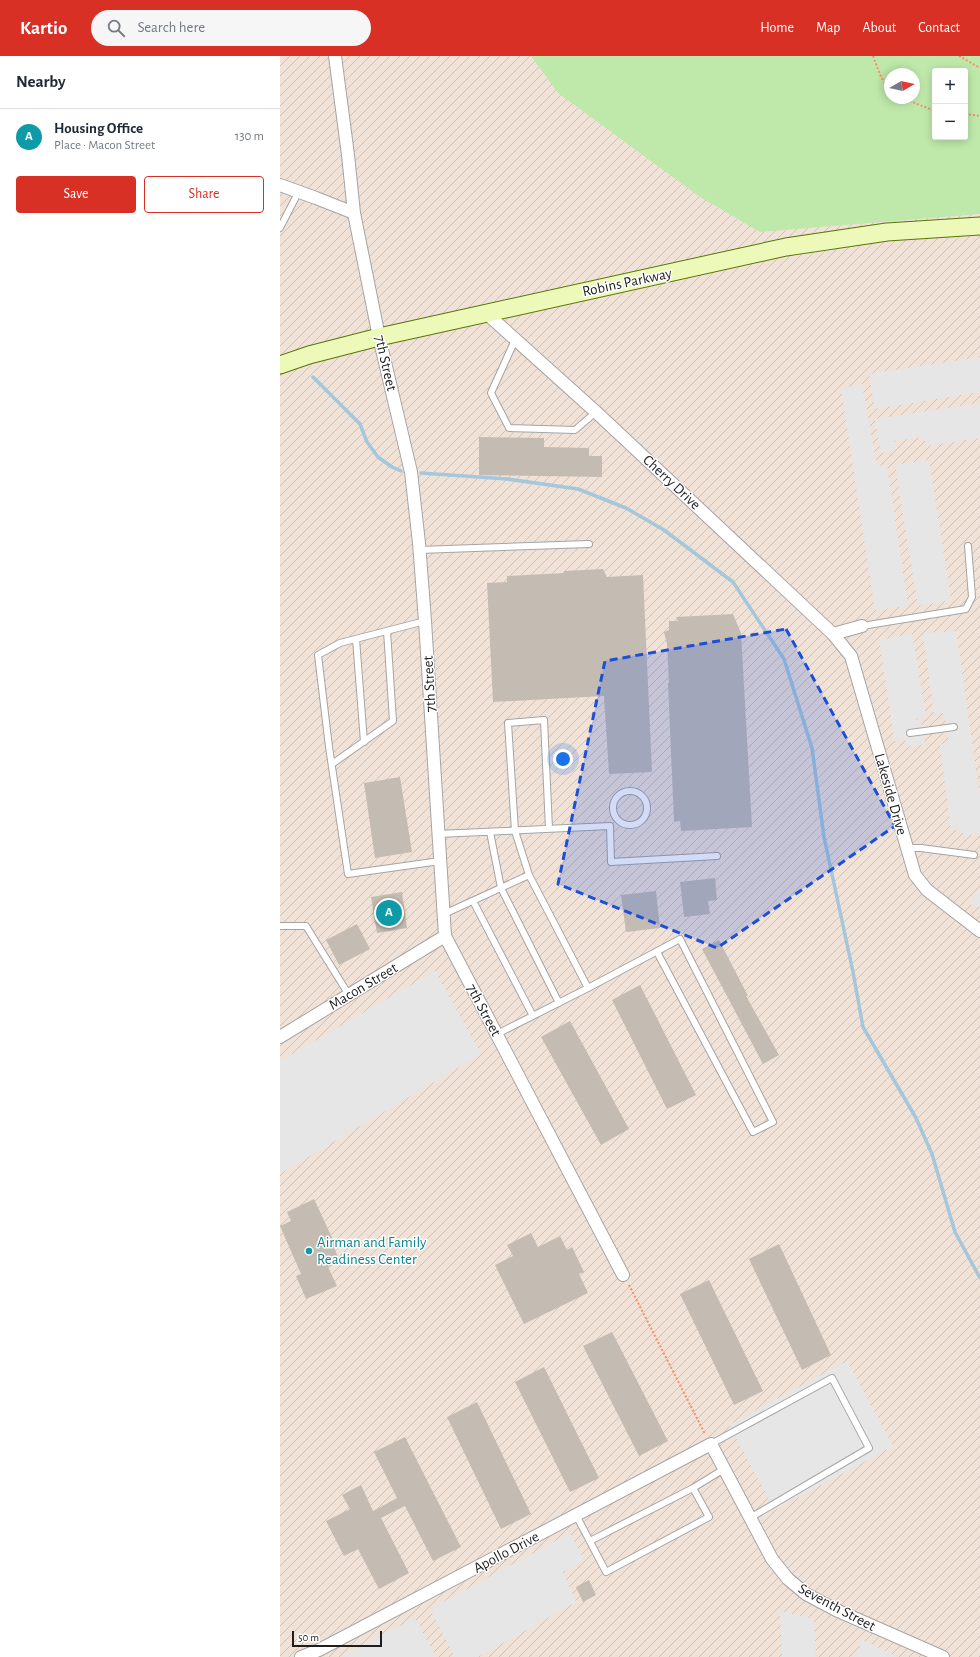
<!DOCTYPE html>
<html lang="en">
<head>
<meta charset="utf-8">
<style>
  body { margin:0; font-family:"Alegreya Sans",sans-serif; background:#f6f6f7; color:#1f2937 }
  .controls { position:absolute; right:12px; top:12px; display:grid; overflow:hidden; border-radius:4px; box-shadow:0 2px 10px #0003 }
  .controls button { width:36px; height:36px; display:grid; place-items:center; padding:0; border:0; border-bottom:1px solid #e0e1e3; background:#fff; color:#1f2937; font:20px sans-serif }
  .compass { position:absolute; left:604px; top:12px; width:36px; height:36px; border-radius:50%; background:#fff; box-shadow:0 2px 10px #0003; rotate:81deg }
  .scale { position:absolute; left:12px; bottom:10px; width:90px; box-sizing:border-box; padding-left:4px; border:2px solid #1e1e1e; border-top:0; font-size:11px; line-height:14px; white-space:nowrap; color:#1e1e1e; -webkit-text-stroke:3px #fff; paint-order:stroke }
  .you { position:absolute; left:283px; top:703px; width:14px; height:14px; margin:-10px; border:3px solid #fff; border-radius:50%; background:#1a73e8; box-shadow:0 0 0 6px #1a73e833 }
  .badge { display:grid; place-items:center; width:26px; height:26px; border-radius:50%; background:#d93025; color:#fff; font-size:13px; font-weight:700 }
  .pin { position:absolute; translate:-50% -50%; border:2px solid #fff; box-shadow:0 1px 4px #0006 }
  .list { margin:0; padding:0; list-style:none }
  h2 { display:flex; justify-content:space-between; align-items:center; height:52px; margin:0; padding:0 16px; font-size:17px }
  h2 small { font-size:13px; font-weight:400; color:#747a83 }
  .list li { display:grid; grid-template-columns:26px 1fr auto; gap:12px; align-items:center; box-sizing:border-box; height:56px; padding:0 16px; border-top:1px solid #e0e1e3 }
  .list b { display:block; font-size:15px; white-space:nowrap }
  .list p { margin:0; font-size:13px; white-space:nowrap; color:#747a83 }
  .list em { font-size:13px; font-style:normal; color:#747a83 }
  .actions { display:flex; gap:8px; padding:12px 16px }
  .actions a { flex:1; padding:9px 0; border:1px solid #d93025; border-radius:4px; text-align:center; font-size:14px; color:#d93025 }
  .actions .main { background:#d93025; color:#fff }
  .icon { flex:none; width:22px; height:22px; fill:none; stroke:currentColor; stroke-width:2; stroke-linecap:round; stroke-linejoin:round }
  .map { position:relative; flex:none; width:700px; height:1601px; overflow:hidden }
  header { display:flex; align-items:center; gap:24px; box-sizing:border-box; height:56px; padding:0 20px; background:#d93025; color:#fff }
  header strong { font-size:19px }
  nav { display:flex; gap:22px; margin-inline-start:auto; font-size:14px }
  .search { width:280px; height:36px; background:#f6f6f7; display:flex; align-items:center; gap:10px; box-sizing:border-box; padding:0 14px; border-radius:22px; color:#747a83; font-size:15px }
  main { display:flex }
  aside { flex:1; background:#fff }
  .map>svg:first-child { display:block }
  .military { fill:url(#military-furrows); fill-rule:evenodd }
  .grass { fill:#bfe9aa; fill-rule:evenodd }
  .parking { fill:#e6e6e6 }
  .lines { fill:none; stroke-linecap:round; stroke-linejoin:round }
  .stream { stroke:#a4c7dc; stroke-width:3.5 }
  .building { fill:#c4bcb3 }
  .lane-casing { stroke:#a5a5a5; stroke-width:8 }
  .street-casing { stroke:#a5a5a5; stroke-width:14 }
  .secondary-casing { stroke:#587505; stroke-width:19 }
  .path { stroke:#f98f6b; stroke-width:2; stroke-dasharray:2 2; stroke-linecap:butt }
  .lane { stroke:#fff; stroke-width:6 }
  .street { stroke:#fff; stroke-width:12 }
  .secondary { stroke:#ecf9b8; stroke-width:17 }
  .marked { fill:#1d4ed8; fill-opacity:0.2; stroke:#1d4ed8; stroke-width:3; stroke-dasharray:8 5; stroke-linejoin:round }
  .culture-dot { fill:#0f9aa8; stroke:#fff; stroke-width:1.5 }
  .labels { text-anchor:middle; stroke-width:3; stroke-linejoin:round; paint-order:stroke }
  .street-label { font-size:15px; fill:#1e1e1e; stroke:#fff }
  .culture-label { font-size:15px; fill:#0d838f; stroke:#fff; text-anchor:start }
</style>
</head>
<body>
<header>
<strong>Kartio</strong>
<div class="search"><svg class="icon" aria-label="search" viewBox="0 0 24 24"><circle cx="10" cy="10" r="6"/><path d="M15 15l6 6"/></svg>Search here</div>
<nav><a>Home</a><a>Map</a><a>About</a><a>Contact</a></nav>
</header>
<main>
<aside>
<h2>Nearby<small></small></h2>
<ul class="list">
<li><span class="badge" style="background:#0f9aa8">A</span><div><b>Housing Office</b><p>Place · Macon Street</p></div><em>130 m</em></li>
</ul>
<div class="actions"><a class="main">Save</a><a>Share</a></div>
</aside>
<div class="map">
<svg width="700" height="1601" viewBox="0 0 700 1601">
  <defs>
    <pattern id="military-furrows" width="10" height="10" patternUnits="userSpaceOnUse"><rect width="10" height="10" fill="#f1e2d7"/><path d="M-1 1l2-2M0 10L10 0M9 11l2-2" fill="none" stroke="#cec1b8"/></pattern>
  </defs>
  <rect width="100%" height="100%" fill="#efede4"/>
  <!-- military -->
  <path class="military" d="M0,0H700V1601H0ZM655,15H685V81H655ZM610,18H634V42H610Z"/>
  <!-- grass -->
  <path class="grass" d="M251,0H700V158L480,176L420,141L278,37ZM655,15H685V81H655ZM610,18H634V42H610Z"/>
  <!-- parking -->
  <path class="parking" d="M700,301V336L595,353L589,318Z
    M582,328L597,410L607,409L628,550L595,554L561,332Z
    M700,347V382L646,390L644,381L614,385L615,395L601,397L595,363Z
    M649,404L671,544L638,550L615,409Z
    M676,575L700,741V777L684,780L682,773L671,775L660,689L669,685L664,657L654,659L643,577Z
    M632,578L646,661L636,663L641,668L645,688L627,691L625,683L615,686L599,584Z
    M697,835L700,836V851L691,849Z
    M155,915L201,998L0,1118V1005Z
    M567,1305L613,1390L495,1454L449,1369Z
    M290,1477L304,1505L283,1516L296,1546L198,1601H175L150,1553Z
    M500,1555L534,1563L536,1601H502Z
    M135,1562L156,1601H60Z
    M583,1584L617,1601H574Z"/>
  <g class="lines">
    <!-- stream -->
    <path class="stream" d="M33,321L80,368L87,386L98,401L112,411L121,415
      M141,417L227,423L298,433L346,452L384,474L453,526L504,603L532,692L544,781L573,916L583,971L636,1062L652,1098L675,1176L700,1222"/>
  </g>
  <!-- building -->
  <path class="building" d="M199,381L264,382V391L309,392V400H322V421L199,419Z
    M323,513L327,521L363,519L372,716L329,718L324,640L213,646L207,527L227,526V520L284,517V515Z
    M453,558L461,577L472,771L401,775L400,765L394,766L388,627H389L387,588L384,576L389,574V565H398L396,561Z
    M120,721L132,796L95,802L84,727Z
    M435,822L437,844L428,845L430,858L404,861L400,826Z
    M376,835L380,872L346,876L341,839Z
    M122,836L127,872L97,877L91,841Z
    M77,868L90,893L59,909L46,884Z
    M439,884L468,940H466L499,999L483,1008L422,893Z
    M360,929L416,1039L387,1053L332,944Z
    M290,965L349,1073L321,1089L261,981Z
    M34,1143L55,1188L53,1189L60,1206L48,1211L57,1230L26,1243L16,1220L21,1218L0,1170L11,1165L7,1156Z
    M251,1177L258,1191L280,1180L287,1194L292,1191L304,1216L299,1218L308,1237L244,1268L215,1209L233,1200L227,1189Z
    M499,1188L551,1299L522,1314L469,1203Z
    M429,1224L483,1335L454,1349L400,1238Z
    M332,1276L388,1385L359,1400L303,1290Z
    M264,1311L319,1422L290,1436L235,1326Z
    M197,1346L251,1458L221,1473L167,1361Z
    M125,1381L181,1491L153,1505L125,1450L101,1462L129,1517L99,1533L78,1493L64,1500L46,1465L70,1453L62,1439L81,1429L93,1455L117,1442L94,1396Z
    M309,1524L316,1539L303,1546L296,1531Z"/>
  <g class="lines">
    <!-- lane casing -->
    <g class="lane-casing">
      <path id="lane" d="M0,172L19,135
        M235,284L211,337L229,372L295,374L316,356
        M139,494L309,488
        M145,565L60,587L38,599L49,691L68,818L160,805
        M582,570L686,553L692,541L688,490
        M76,583L84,686
        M630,677L674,671
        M52,708L113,665L107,575
        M333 752a17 17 0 1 1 34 0a17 17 0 1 1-34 0Z
        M210,776L221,832L279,947
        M158,778L330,770L331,806L437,800
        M626,792H641L694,799
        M193,845L253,960
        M164,858L249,819
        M0,870H26L69,939
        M308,932L400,883L493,1066L473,1076L377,896
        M217,978L308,932L249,819L235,775L228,667L264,664L269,773
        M431,1388L552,1322L589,1392L470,1462
        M296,1459L326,1516L429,1461L413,1432L444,1413
        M310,1485L413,1432"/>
    </g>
    <!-- street casing -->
    <g class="street-casing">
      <path id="street" d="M55,0L68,99L74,157L99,281L131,416L139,487L145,565L165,880L343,1219
        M0,129L36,142L74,157
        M206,257L316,356L553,578L582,570
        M553,578L571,600L635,819L647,834L700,875
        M0,981L165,880
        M21,1601L39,1594L431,1388L492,1503L508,1523L526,1538L556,1554L663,1601"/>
    </g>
    <!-- secondary casing -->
    <g class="secondary-casing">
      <path id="secondary" d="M0,309L29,299L99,281L506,191L607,176L700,170"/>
    </g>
    <!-- path -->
    <path class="path" d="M593,0L601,21L610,34
      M679,0L700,12
      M622,42L655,55
      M685,58L700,60
      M349,1229L425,1378"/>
    <!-- lane -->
    <use href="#lane" class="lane"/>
    <!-- street -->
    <use href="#street" class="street"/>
    <!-- secondary -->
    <use href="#secondary" class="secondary"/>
  </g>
  <!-- marked area -->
  <path class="marked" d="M506,573L615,770L437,892L278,828L325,605Z"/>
  <!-- markers -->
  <circle class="culture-dot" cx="29" cy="1195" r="4"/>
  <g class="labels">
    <!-- street labels -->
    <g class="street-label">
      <text transform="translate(347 226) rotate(-12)" y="5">Robins Parkway</text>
      <text transform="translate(106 307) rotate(77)" y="5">7th Street</text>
      <text transform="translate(392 426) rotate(43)" y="5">Cherry Drive</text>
      <text transform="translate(149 628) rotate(-93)" y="5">7th Street</text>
      <text transform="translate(611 738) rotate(74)" y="5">Lakeside Drive</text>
      <text transform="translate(83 930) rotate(-31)" y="5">Macon Street</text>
      <text transform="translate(204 954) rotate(62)" y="5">7th Street</text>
      <text transform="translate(226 1496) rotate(-28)" y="5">Apollo Drive</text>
      <text transform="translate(557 1551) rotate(28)" y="5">Seventh Street</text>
    </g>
    <!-- culture labels -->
    <g class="culture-label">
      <text x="37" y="1191">Airman and Family<tspan x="37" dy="17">Readiness Center</tspan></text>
    </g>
  </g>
</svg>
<div class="controls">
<button>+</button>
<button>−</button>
</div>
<svg class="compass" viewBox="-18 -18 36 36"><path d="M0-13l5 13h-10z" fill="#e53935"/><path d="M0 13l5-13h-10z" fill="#747a83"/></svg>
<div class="scale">50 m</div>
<div class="you"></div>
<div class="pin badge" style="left:109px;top:857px;background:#0f9aa8">A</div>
</div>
</main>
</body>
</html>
